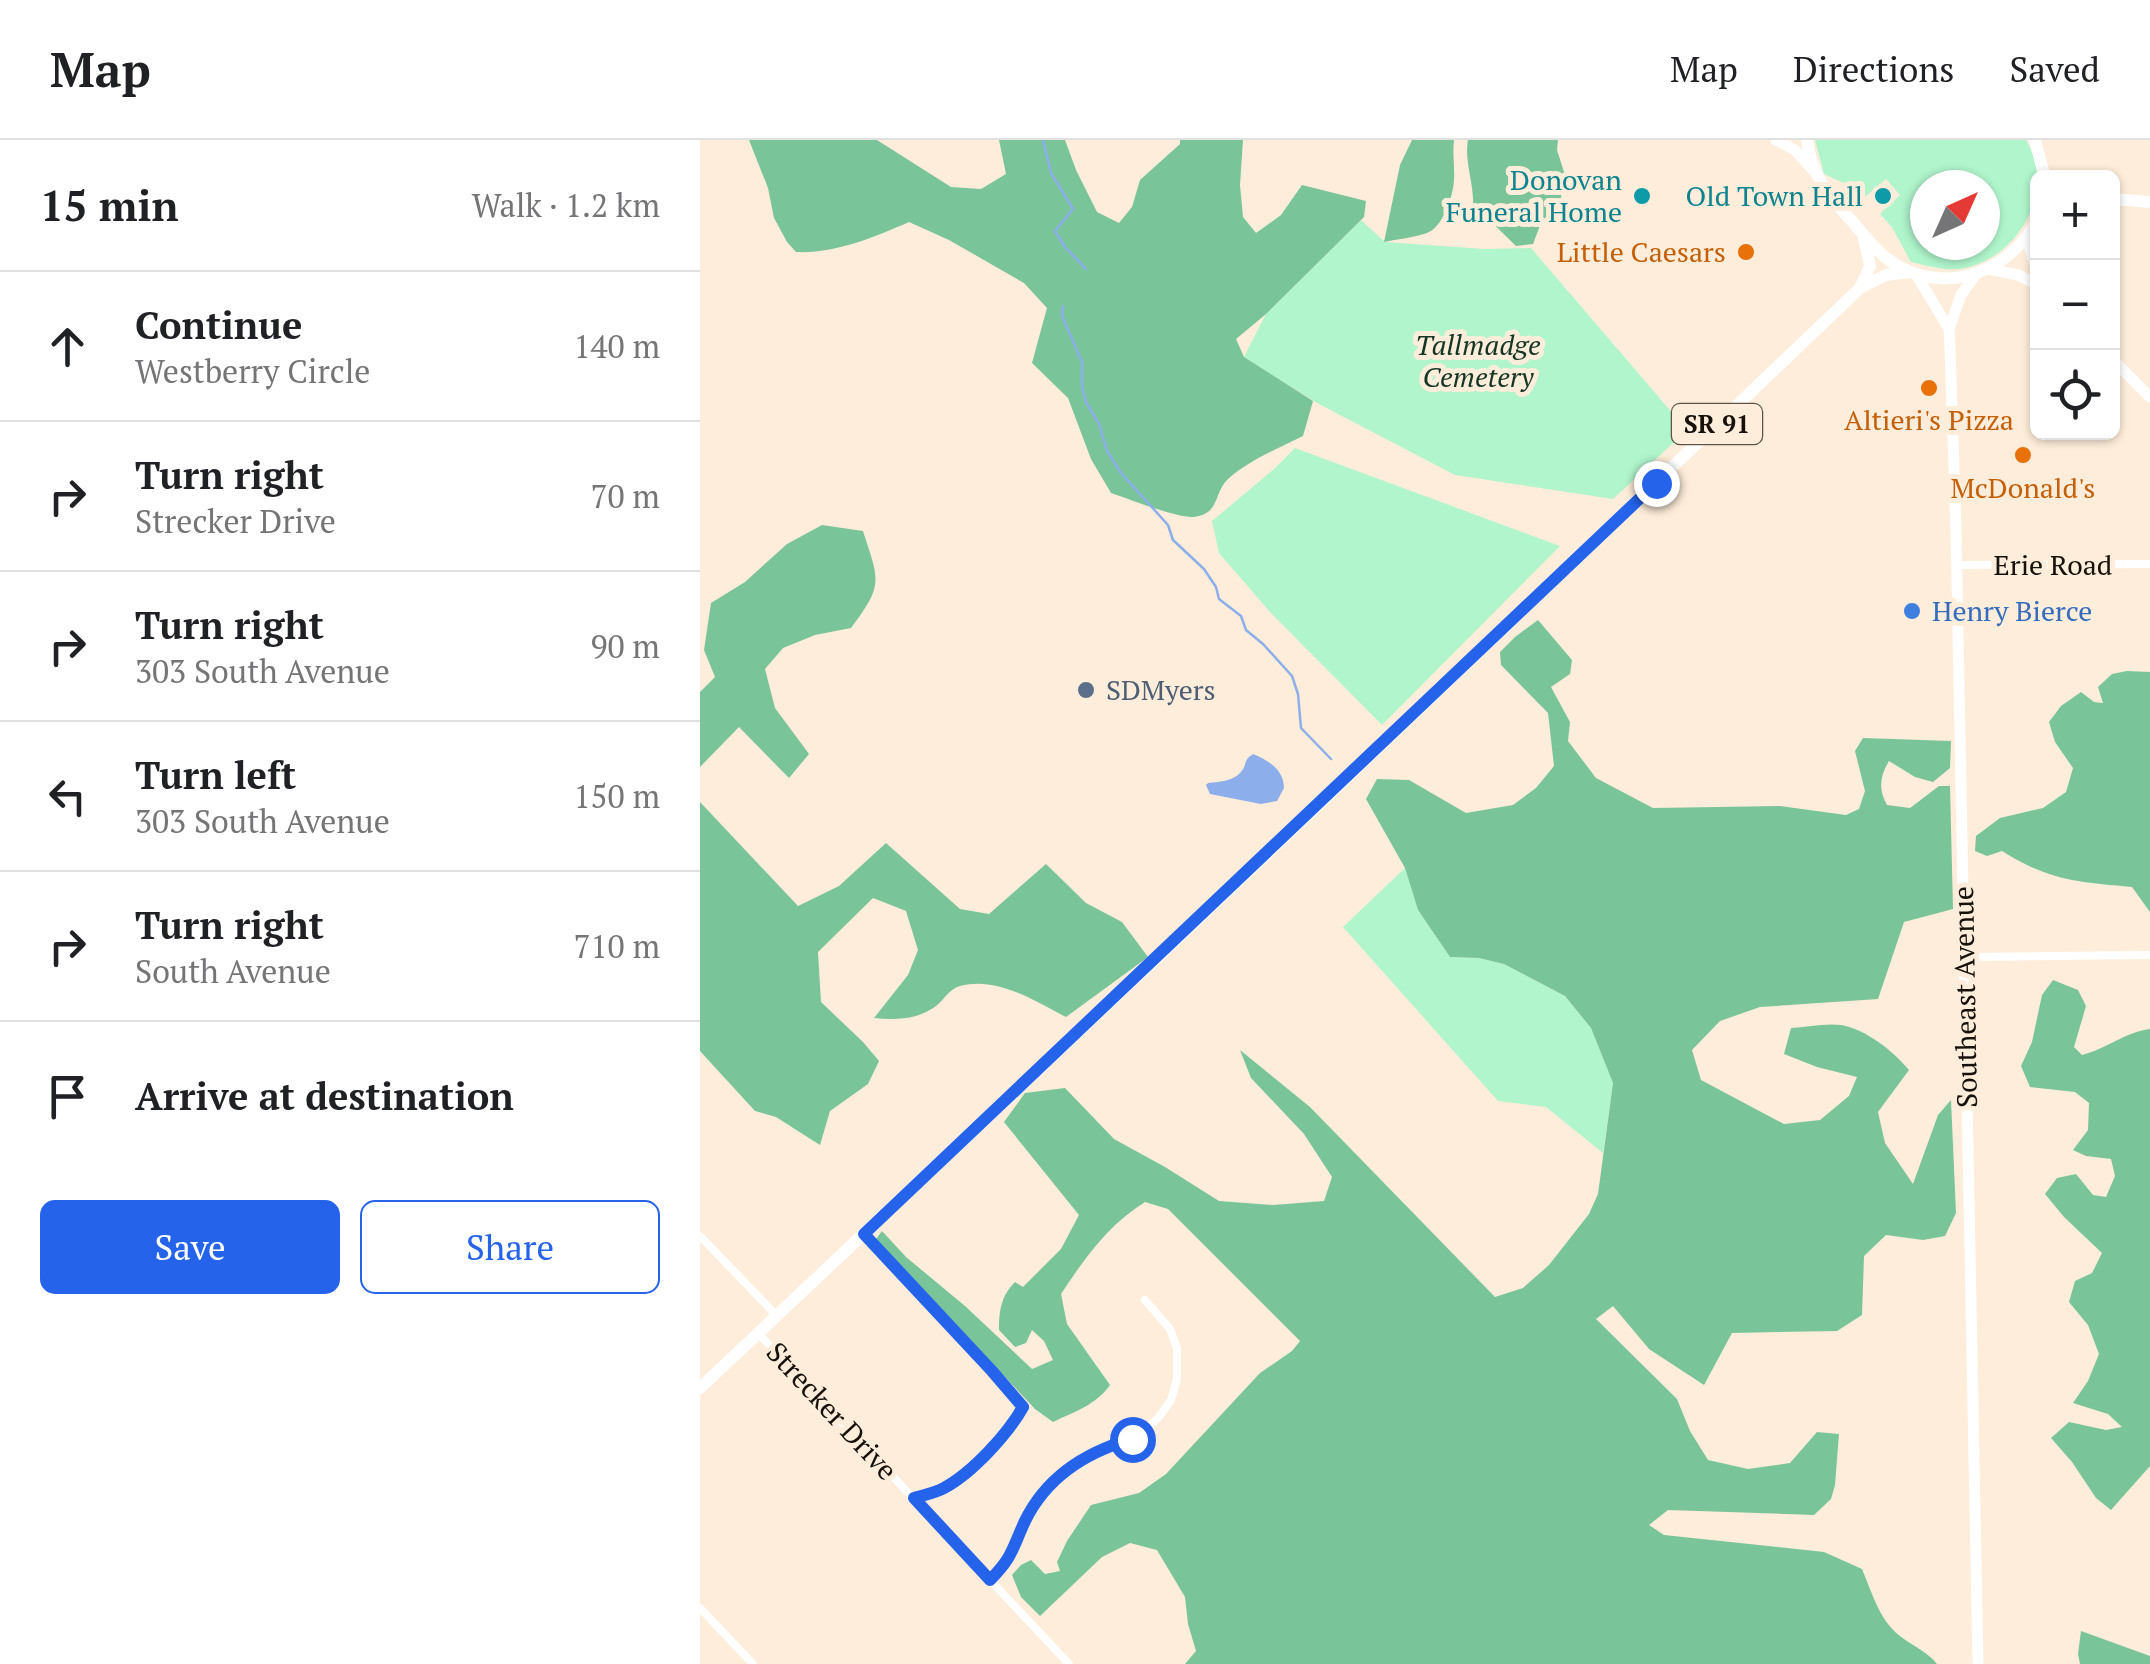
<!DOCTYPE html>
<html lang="en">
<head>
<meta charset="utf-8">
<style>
  body { margin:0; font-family:"PT Serif",serif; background:#f2f2f2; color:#202124 }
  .controls { position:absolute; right:30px; top:30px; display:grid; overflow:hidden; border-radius:15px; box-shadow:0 2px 8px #0004 }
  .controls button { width:90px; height:90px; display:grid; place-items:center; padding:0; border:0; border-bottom:2px solid #e0e0e0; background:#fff; color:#202124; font:50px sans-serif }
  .compass { position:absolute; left:1210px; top:30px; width:90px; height:90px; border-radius:50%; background:#fff; box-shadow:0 2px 8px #0004; rotate:45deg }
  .stop { position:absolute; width:30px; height:30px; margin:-22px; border:8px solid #2563eb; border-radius:50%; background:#fff }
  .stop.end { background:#2563eb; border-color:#fff; box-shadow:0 2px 10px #0008 }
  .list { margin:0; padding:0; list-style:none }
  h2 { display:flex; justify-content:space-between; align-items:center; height:130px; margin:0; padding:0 40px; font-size:42px }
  h2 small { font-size:32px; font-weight:400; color:#757577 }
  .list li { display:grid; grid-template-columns:65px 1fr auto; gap:30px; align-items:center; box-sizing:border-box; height:150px; padding:0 40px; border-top:2px solid #e0e0e0 }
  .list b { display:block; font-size:38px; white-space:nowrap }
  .list p { margin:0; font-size:32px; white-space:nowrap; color:#757577 }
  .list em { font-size:32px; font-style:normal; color:#757577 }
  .actions { display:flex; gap:20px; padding:30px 40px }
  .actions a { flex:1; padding:22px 0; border:2px solid #2563eb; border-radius:15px; text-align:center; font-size:35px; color:#2563eb }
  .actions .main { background:#2563eb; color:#fff }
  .icon { flex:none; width:55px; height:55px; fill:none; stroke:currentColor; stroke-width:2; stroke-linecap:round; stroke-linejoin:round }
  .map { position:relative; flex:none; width:1450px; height:1524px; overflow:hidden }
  header { display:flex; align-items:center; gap:60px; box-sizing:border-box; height:140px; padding:0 50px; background:#fff; border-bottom:2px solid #e0e0e0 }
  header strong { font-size:48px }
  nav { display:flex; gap:55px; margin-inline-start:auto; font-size:35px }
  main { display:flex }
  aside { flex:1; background:#fff }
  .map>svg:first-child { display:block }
  .green { fill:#b0f5cc; fill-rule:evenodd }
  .forest { fill:#79c499 }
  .water { fill:#8cafec }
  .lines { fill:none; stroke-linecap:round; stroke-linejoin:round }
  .stream { stroke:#8cafec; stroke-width:2.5 }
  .street { stroke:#fff; stroke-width:8 }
  .secondary { stroke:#fff; stroke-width:11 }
  .primary { stroke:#fff; stroke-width:12 }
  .route { stroke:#2563eb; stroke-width:12 }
  .culture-dot { fill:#0f9aa8; stroke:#feedda; stroke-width:4 }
  .food-dot { fill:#e8710a; stroke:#feedda; stroke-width:4 }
  .shop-dot { fill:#3f7fe0; stroke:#feedda; stroke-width:4 }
  .service-dot { fill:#5c6f8a; stroke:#feedda; stroke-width:4 }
  .labels { text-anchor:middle; stroke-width:10; stroke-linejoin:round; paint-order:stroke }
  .shield { fill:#feedda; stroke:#5c5349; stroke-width:2.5 }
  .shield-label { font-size:25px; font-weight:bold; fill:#17110b }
  .culture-label { font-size:28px; fill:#0d838f; stroke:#feedda; text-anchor:end }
  .food-label { font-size:28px; fill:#c56008; stroke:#feedda }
  .park-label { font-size:28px; font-style:italic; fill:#153625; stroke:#feedda }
  .street-label { font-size:28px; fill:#17110b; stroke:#feedda }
  .shop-label { font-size:28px; fill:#366cbe; stroke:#feedda; text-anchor:start }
  .service-label { font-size:28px; fill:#4e5e75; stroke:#feedda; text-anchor:start }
</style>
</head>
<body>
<header>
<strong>Map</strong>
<nav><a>Map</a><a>Directions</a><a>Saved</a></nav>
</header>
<main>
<aside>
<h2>15 min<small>Walk · 1.2 km</small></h2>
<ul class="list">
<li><svg class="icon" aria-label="ahead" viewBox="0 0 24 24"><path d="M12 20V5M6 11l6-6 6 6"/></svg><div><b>Continue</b><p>Westberry Circle</p></div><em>140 m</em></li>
<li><svg class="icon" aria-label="right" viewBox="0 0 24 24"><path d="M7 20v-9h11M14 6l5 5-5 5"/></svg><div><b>Turn right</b><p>Strecker Drive</p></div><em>70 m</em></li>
<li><svg class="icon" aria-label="right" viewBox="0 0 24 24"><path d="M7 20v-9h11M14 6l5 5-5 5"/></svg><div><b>Turn right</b><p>303 South Avenue</p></div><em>90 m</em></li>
<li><svg class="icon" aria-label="left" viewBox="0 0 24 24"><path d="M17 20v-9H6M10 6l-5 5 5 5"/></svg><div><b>Turn left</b><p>303 South Avenue</p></div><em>150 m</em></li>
<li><svg class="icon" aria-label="right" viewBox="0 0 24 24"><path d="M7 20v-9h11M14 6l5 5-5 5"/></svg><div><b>Turn right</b><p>South Avenue</p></div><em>710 m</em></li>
<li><svg class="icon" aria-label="arrive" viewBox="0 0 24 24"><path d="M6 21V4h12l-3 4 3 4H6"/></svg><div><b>Arrive at destination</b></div></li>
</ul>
<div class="actions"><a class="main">Save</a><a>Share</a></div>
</aside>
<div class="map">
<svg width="1450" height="1524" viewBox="0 0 1450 1524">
  <rect width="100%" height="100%" fill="#feedda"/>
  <!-- green -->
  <path class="green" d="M1115,0H1326C1357,51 1319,116 1265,128C1246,132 1229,126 1211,122L1192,87L1180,74L1200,55L1186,39L1165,57L1150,46L1124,34ZM1225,45H1285V105H1225Z
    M661,80L685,102L785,109L831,108L987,290L913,359L755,335L617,263L544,217L566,174Z
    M595,308L860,406L682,585L570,472L519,413L512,381L574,329Z
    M705,728L718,770L750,817L779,818L804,824L865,856L891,888L913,943L903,1013L846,967L798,961L643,787Z"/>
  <!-- forest -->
  <path class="forest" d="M49,0H177L251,47L281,49L306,34L299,0H365L376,30L397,72L419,83L432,67L440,40L480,4V0H543L540,45L543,77L556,93L581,75L602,45L666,61L664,77L566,174L536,199L544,217L613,261L603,296C577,309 549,320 528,339C513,353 521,374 493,377C477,378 429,359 411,353L391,319L368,258L332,223L347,168L324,143L249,100L209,82C175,97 134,114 96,112L87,102L74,78L68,48Z
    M712,0H754C752,16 756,33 753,48C750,64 741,90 724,94C711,98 698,99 684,102L700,25Z
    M768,0H858L857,10L865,35L860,63L841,83L833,104L816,106L773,64C774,43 764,21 768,0Z
    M122,385L163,391C179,441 184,444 151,488L115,495L83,508L65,529L75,568L109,614L89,638L39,587L0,627V552L15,537L4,510L11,463L45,442L87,404Z
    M838,480L872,520L870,534L851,547L870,582L868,601L896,638L953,668L1080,666L1146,675L1159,669L1165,651L1155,611L1163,598L1251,601L1250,628L1233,642L1215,637L1189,621C1180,636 1178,649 1187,665L1210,668L1239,646H1250L1253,769L1204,782L1178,859L1060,867L1020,881L992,910L1001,940L1084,984L1120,980L1149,956L1157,937L1117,927L1084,914L1091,888C1107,887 1125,883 1141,885C1167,890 1192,910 1209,930L1178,972L1185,1003L1213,1044L1238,975L1251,960L1256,1073L1245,1096L1223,1100L1186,1095L1164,1116L1162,1175L1137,1191L1032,1193L1004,1245L949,1209L913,1166L896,1179L977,1259L990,1291L1008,1320L1048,1329L1090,1323L1117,1292L1139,1294L1135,1345L1131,1359L1114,1375L968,1370L949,1385L964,1395L1124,1412L1162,1429C1173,1455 1180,1483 1204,1499C1217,1508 1227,1512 1237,1524H485L496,1511L488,1484L485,1457L457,1410L430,1403L402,1417L340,1476L321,1457L312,1435L321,1425L331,1420L345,1434L360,1431L357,1422L367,1401L391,1365L439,1353L466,1334L560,1233L592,1211L600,1201L468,1069L445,1062C409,1084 384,1119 361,1154L367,1184L410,1245C396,1265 374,1272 353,1282L335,1269L176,1099L182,1091L206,1117L265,1166L332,1229L353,1220L344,1201L332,1190L326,1203L315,1207L299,1190C299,1171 301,1156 315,1142L323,1147L361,1109L379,1075L304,982L325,953L365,948L414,999L465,1027L519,1061L573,1065L624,1061L632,1037L604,994L551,938L540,910L610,967L795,1157L823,1148L849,1125L889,1074L898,1054L913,943L891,888L865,856L804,824L779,818L750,817L718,770L705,728L666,659L677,639L709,640L766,673L813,665L836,648L854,626L848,573L801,525L800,512L815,497Z
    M1427,531L1450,532V772L1432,747C1377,742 1350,741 1302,711L1287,716L1275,711L1276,696L1300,678L1343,668L1366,652L1373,628L1355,602L1349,582L1361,566L1381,552L1394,562L1403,563L1398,547L1412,534Z
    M0,662L98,766L139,746L186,703L260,769L289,774L346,724L386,763L422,782L448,817L366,877C335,861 297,836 260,846C250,848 244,860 236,866C217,880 196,880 174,878L208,835L218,810L206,771L173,758L118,812L121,862L163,902L179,921L168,944L130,971L120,1005L76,977L55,971L0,911Z
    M1353,840L1378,850L1386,866L1374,907L1382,915C1406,909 1425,892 1450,889V1326L1411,1370L1396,1358L1372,1322L1351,1298L1369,1282L1406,1290L1422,1287L1408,1274L1373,1263L1388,1241L1399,1214L1388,1185L1369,1162L1375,1141L1392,1133L1402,1113L1364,1077L1345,1054L1357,1038L1376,1034L1393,1055L1406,1057L1415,1036L1411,1019L1386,1016L1373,1010L1388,990L1389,963L1375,952L1330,947L1321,926L1332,902L1342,855Z
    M1381,1491L1450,1516V1524H1380L1378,1514Z"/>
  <!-- water -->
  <path class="water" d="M553,614C568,620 584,630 584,648L577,661L561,664L510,654L506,645L508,643C518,642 533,641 540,633C548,625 542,621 553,614Z"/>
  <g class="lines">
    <!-- stream -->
    <path class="stream" d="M343,0L351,33L373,69L355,91L365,107L386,129
      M363,166L362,176L382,222V247L386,262L399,284L407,311L421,333L468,385L473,400L504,429L516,447L519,459L541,476L546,490L563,504L592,536L598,554L601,588L631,619"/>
    <!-- street -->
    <path class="street" d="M1256,425L1450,424
      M1264,817L1450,815
      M163,1094L292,1231L323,1267C308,1294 272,1333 245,1348C235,1353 224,1355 214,1358
      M0,1096L77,1176
      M58,1193L369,1524
      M290,1440L312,1415L327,1379L338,1358L361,1334L380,1319L395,1311L441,1293L459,1277L471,1260L477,1239V1208L470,1189L445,1160
      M0,1468L53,1524"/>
    <!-- secondary -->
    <path class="secondary" d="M1076,0L1095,10L1113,30
      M1329,94L1330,109L1338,134
      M1288,129L1318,135L1338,145
      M1216,134L1249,189L1250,207L1256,390L1278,1524
      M1249,189L1261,155L1276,134
      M1412,219L1450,257"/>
    <!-- primary -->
    <path class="primary" d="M1107,0C1111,34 1128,55 1150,79C1165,96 1180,117 1200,127C1251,155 1312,129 1338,79
      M1335,0L1345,38
      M1412,59L1450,62
      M1161,146L1170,126L1164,98
      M0,1248L534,745L1160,148L1186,135L1211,132"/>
  </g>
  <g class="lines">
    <!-- route -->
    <path class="route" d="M432,1299C386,1312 347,1336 325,1381C312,1409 313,1417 290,1440L214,1358C224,1355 235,1353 244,1348C272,1333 308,1294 323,1267L292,1231L164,1094L956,343"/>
  </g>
  <!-- markers -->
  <g class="culture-dot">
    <circle cx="942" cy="56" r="10"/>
    <circle cx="1183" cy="56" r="10"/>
  </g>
  <g class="food-dot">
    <circle cx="1046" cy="112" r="10"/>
    <circle cx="1229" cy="248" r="10"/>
    <circle cx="1323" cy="315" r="10"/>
  </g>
  <circle class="shop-dot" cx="1212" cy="471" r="10"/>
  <circle class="service-dot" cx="386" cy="550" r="10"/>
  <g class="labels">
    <!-- shield labels -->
    <rect class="shield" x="972" y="264" width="90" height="40" rx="8"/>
    <g class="shield-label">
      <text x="1017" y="293">SR 91</text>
    </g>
    <!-- culture labels -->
    <g class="culture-label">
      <text x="922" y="50">Donovan<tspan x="922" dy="32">Funeral Home</tspan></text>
      <text x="1163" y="66">Old Town Hall</text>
    </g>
    <!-- food labels -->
    <g class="food-label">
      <text x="1026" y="122" text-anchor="end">Little Caesars</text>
      <text x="1229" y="290">Altieri's Pizza</text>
      <text x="1323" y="358">McDonald's</text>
    </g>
    <!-- park labels -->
    <g class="park-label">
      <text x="778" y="215">Tallmadge<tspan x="778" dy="32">Cemetery</tspan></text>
    </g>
    <!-- street labels -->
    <g class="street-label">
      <text x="1353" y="435">Erie Road</text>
      <text transform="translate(1265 857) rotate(-91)" y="10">Southeast Avenue</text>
      <text transform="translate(132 1271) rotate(47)" y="10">Strecker Drive</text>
    </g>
    <!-- shop labels -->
    <g class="shop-label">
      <text x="1232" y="481">Henry Bierce</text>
    </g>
    <!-- service labels -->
    <g class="service-label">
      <text x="406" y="560">SDMyers</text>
    </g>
  </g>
</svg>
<div class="controls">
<button>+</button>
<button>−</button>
<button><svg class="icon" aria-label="locate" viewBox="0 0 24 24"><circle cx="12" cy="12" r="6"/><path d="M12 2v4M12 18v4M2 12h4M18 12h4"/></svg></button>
</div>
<svg class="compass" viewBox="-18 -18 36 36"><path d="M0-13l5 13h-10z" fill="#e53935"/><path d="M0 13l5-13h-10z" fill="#757577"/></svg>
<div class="stop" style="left:432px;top:1299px"></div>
<div class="stop end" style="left:956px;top:343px"></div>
</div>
</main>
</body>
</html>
